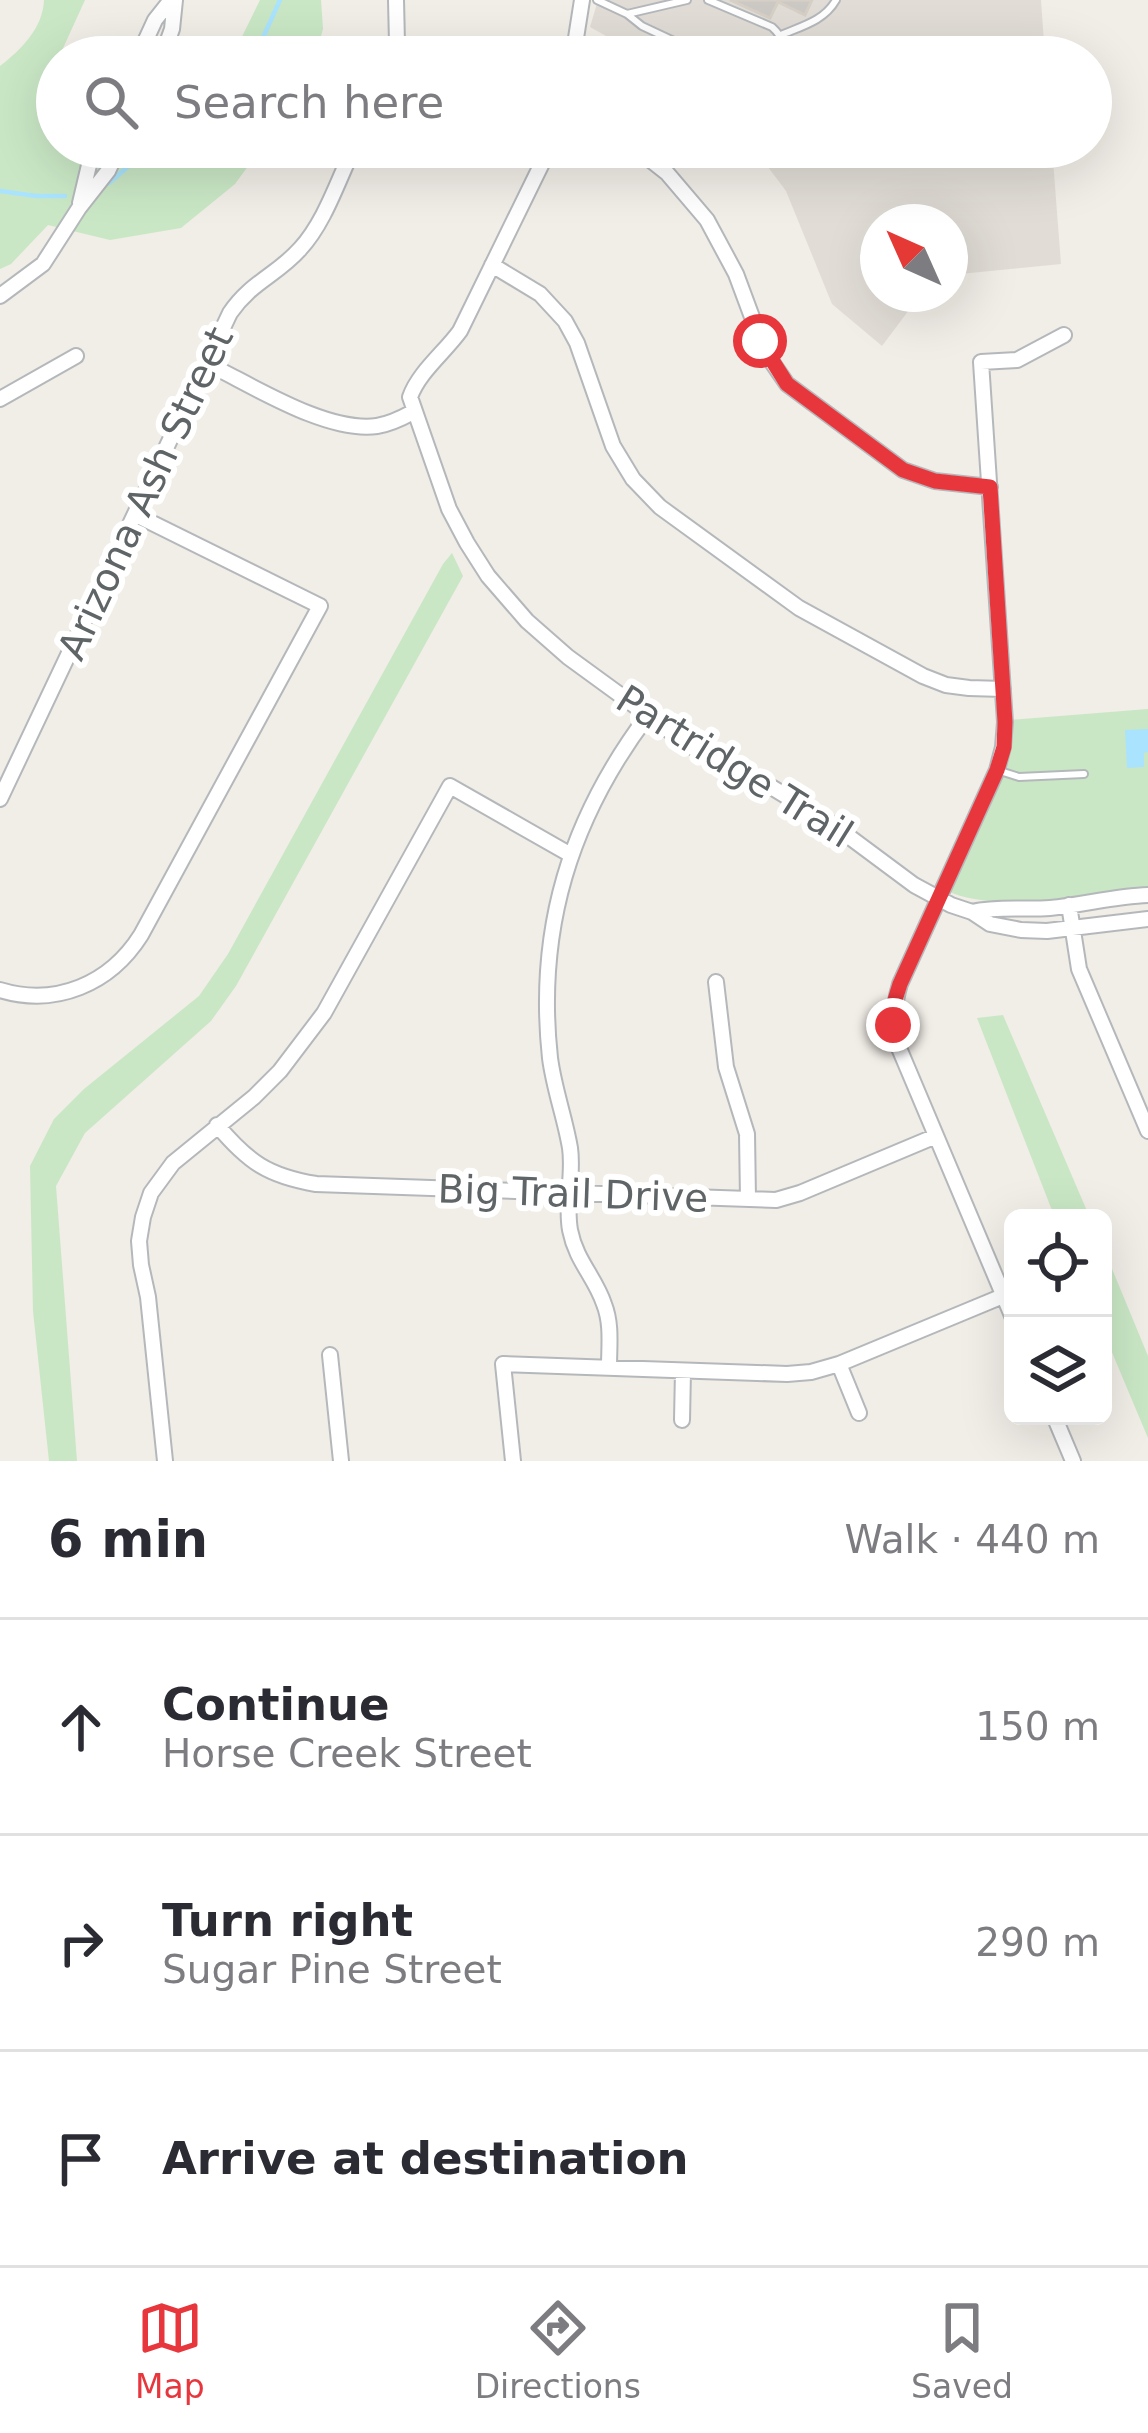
<!DOCTYPE html>
<html lang="en">
<head>
<meta charset="utf-8">
<style>
  body { margin:0; font-family:"DejaVu Sans",sans-serif; background:#f7f7f7; color:#2b2b33 }
  .controls { position:absolute; right:36px; bottom:36px; display:grid; overflow:hidden; border-radius:18px; box-shadow:0 12px 48px #0002 }
  .controls button { width:108px; height:108px; display:grid; place-items:center; padding:0; border:0; border-bottom:3px solid #e1e1e2; background:#fff; color:#2b2b33; font:60px sans-serif }
  .compass { position:absolute; left:860px; top:204px; width:108px; height:108px; border-radius:50%; background:#fff; box-shadow:0 12px 48px #0002; rotate:315deg }
  .stop { position:absolute; width:36px; height:36px; margin:-27px; border:9px solid #e8363d; border-radius:50%; background:#fff }
  .stop.end { background:#e8363d; border-color:#fff; box-shadow:0 3px 12px #0008 }
  .list { margin:0; padding:0; list-style:none }
  h2 { display:flex; justify-content:space-between; align-items:center; height:156px; margin:0; padding:0 48px; font-size:51px }
  h2 small { font-size:39px; font-weight:400; color:#7c7c81 }
  .list li { display:grid; grid-template-columns:78px 1fr auto; gap:36px; align-items:center; box-sizing:border-box; height:216px; padding:0 48px; border-top:3px solid #e1e1e2 }
  .list b { display:block; font-size:45px; white-space:nowrap }
  .list p { margin:0; font-size:39px; white-space:nowrap; color:#7c7c81 }
  .list em { font-size:39px; font-style:normal; color:#7c7c81 }
  .icon { flex:none; width:66px; height:66px; fill:none; stroke:currentColor; stroke-width:2; stroke-linecap:round; stroke-linejoin:round }
  .map { position:relative; flex:none; width:1148px; height:1461px; overflow:hidden }
  .search { position:absolute; background:#fff; box-shadow:0 12px 48px #0002; left:36px; right:36px; top:36px; height:132px; display:flex; align-items:center; gap:30px; box-sizing:border-box; padding:0 42px; border-radius:66px; color:#7c7c81; font-size:45px }
  .sheet { height:804px; background:#fff }
  nav { display:flex; justify-content:space-around; align-items:center; box-sizing:border-box; height:168px; border-top:3px solid #e1e1e2; background:#fff; font-size:33px; color:#7c7c81 }
  nav a { display:grid; justify-items:center; gap:6px }
  nav .on { color:#e8363d }
  .map>svg:first-child { display:block }
  .education { fill:#e1ddd6 }
  .green { fill:#c9e7c5 }
  .water { fill:#aae3fe }
  .lines { fill:none; stroke-linecap:round; stroke-linejoin:round }
  .stream { stroke:#aae3fe; stroke-width:4.5 }
  .building { fill:#ccc8c4; stroke:#d5cfc6; stroke-width:3 }
  .lane-casing { stroke:#b5b8bb; stroke-width:10 }
  .street-casing { stroke:#b5b8bb; stroke-width:18 }
  .lane { stroke:#fff; stroke-width:6 }
  .street { stroke:#fff; stroke-width:14 }
  .route { stroke:#e8363d; stroke-width:15 }
  .labels { text-anchor:middle; stroke-width:12; stroke-linejoin:round; paint-order:stroke }
  .street-label { font-size:39px; fill:#5f6467; stroke:#fff }
</style>
</head>
<body>
<div class="map">
<svg width="1148" height="1461" viewBox="0 0 1148 1461">
  <rect width="100%" height="100%" fill="#f1ede7"/>
  <!-- education -->
  <path class="education" d="M598,0H1041L1045,57H644L590,27Z
    M753,147H1052L1061,264L950,275V222H878V294H921L882,346L832,304L786,191Z"/>
  <!-- green -->
  <path class="green" d="M44,0H85L48,81L57,88V147H262L235,184L181,228L110,240L48,225L11,264L0,269V66C21,50 43,28 44,0Z
    M260,0H321L323,29L315,57H232Z
    M452,553L463,576L236,986L211,1021L85,1133L56,1186L77,1461H49L33,1311L30,1166L54,1119L84,1089L199,996L228,954L443,564Z
    M1148,709V888C1119,887 1093,895 1064,899C1030,904 984,905 952,893L950,889L1009,720Z
    M1003,1015L1090,1218H1055L977,1018Z
    M1103,1247L1148,1356V1438L1103,1331Z"/>
  <!-- water -->
  <path class="water" d="M1148,729V752L1144,753V767L1127,768L1125,730Z"/>
  <g class="lines">
    <!-- stream -->
    <path class="stream" d="M244,57L260,44L280,0
      M109,183L151,147
      M0,191L36,196H65"/>
  </g>
  <!-- building -->
  <path class="building" d="M730,0H812L805,15L778,2L770,18Z"/>
  <g class="lines">
    <!-- lane casing -->
    <g class="lane-casing">
      <path id="lane" d="M597,0L627,14L642,26L708,57
        M708,0L772,27C783,37 784,44 779,57
        M627,14L687,0
        M781,35C802,26 824,21 836,0
        M1000,771L1019,777L1084,774"/>
    </g>
    <!-- street casing -->
    <g class="street-casing">
      <path id="street" d="M138,57L155,20L171,0
        M162,57L172,29L175,0
        M394,57L397,43L396,0
        M573,57L582,0
        M550,147L460,331C444,353 419,372 410,397L449,509L467,543L488,576L527,621L568,657L686,743L714,761L768,785L832,824L914,885L951,905L972,912L990,924L1021,930L1047,931L1148,919
        M634,147L667,173L707,220L736,274L765,352L787,384L903,470L935,481L990,487
        M80,203L89,165L97,147
        M492,265L540,294L565,321L577,343L613,446L633,479L660,507L799,608L923,676L946,685L969,688L1003,689
        M0,296L43,264L79,208L108,171L119,147
        M206,363C252,385 326,433 377,426C390,424 402,418 413,412
        M0,399L76,356
        M0,799L230,313C251,282 277,275 300,249C325,222 338,180 354,147
        M1069,905L1079,969L1148,1131
        M972,912C998,906 1024,910 1050,908C1083,905 1115,896 1148,895
        M716,982L726,1067L747,1134L748,1199
        M0,990C56,1007 110,984 141,935L320,606L136,515
        M217,1125C248,1162 268,1176 316,1184L776,1200L800,1193L936,1136
        M1013,1318L899,1048C893,1025 893,1007 900,984L997,770L1003,747L1005,722L981,362L1017,360L1064,335
        M330,1355L341,1461
        M839,1364L859,1413
        M609,1367C609,1346 612,1324 604,1304C595,1277 576,1261 570,1230C565,1202 574,1175 570,1148C565,1118 554,1089 550,1058C536,929 570,819 648,715
        M1054,1416L1073,1461
        M682,1420L683,1371
        M165,1461L148,1297L141,1265L139,1241L143,1217L151,1193L173,1163L254,1097L280,1071L324,1013L450,786L571,855
        M513,1461L503,1364L787,1374L811,1372L839,1364L1003,1296"/>
    </g>
    <!-- lane -->
    <use href="#lane" class="lane"/>
    <!-- street -->
    <use href="#street" class="street"/>
  </g>
  <g class="lines">
    <!-- route -->
    <path class="route" d="M760,341L787,384L903,470L935,481L990,487L1005,722L1004,747L997,770L900,984L895,1000L893,1025"/>
  </g>
  <g class="labels">
    <!-- street labels -->
    <g class="street-label">
      <text transform="translate(145 493) rotate(-65)" y="14">Arizona Ash Street</text>
      <text transform="translate(735 766) rotate(32)" y="14">Partridge Trail</text>
      <text transform="translate(573 1193) rotate(2)" y="14">Big Trail Drive</text>
    </g>
  </g>
</svg>
<div class="controls">
<button><svg class="icon" aria-label="locate" viewBox="0 0 24 24"><circle cx="12" cy="12" r="6"/><path d="M12 2v4M12 18v4M2 12h4M18 12h4"/></svg></button>
<button><svg class="icon" aria-label="layers" viewBox="0 0 24 24"><path d="M12 4l9 5-9 5-9-5zM3 14l9 5 9-5"/></svg></button>
</div>
<svg class="compass" viewBox="-18 -18 36 36"><path d="M0-13l5 13h-10z" fill="#e53935"/><path d="M0 13l5-13h-10z" fill="#7c7c81"/></svg>
<div class="stop" style="left:760px;top:341px"></div>
<div class="stop end" style="left:893px;top:1025px"></div>
<div class="search"><svg class="icon" aria-label="search" viewBox="0 0 24 24"><circle cx="10" cy="10" r="6"/><path d="M15 15l6 6"/></svg>Search here</div>
</div>
<section class="sheet">
<h2>6 min<small>Walk · 440 m</small></h2>
<ul class="list">
<li><svg class="icon" aria-label="ahead" viewBox="0 0 24 24"><path d="M12 20V5M6 11l6-6 6 6"/></svg><div><b>Continue</b><p>Horse Creek Street</p></div><em>150 m</em></li>
<li><svg class="icon" aria-label="right" viewBox="0 0 24 24"><path d="M7 20v-9h11M14 6l5 5-5 5"/></svg><div><b>Turn right</b><p>Sugar Pine Street</p></div><em>290 m</em></li>
<li><svg class="icon" aria-label="arrive" viewBox="0 0 24 24"><path d="M6 21V4h12l-3 4 3 4H6"/></svg><div><b>Arrive at destination</b></div></li>
</ul>
</section>
<nav>
<a class="on"><svg class="icon" aria-label="map" viewBox="0 0 24 24"><path d="M3 6l6-2 6 2 6-2v14l-6 2-6-2-6 2zM9 4v14M15 6v14"/></svg>Map</a>
<a><svg class="icon" aria-label="directions" viewBox="0 0 24 24"><path d="M12 3l9 9-9 9-9-9zM9 14v-3h6M13 9l2 2-2 2"/></svg>Directions</a>
<a><svg class="icon" aria-label="saved" viewBox="0 0 24 24"><path d="M7 4h10v16l-5-4-5 4z"/></svg>Saved</a>
</nav>
</body>
</html>
